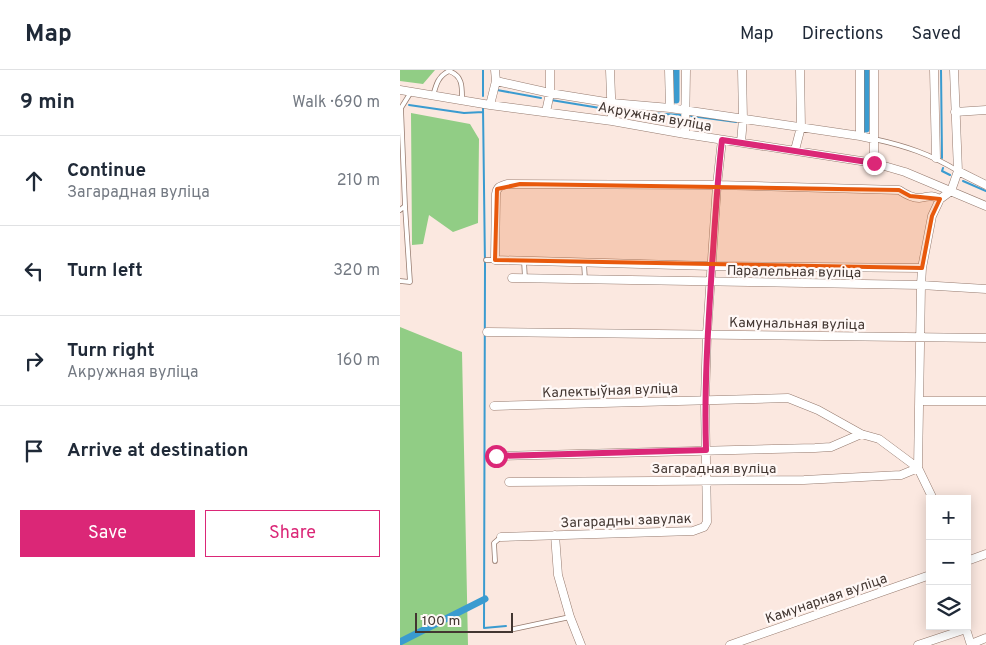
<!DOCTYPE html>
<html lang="en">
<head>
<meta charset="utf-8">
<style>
  body { margin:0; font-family:Overpass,sans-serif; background:#f6f6f7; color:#1f2937 }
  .controls { position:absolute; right:15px; bottom:15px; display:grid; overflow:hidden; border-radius:0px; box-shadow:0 2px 12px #0003 }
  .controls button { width:45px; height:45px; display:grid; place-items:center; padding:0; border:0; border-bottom:1px solid #e0e1e3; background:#fff; color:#1f2937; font:25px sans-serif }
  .scale { position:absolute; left:15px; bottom:12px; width:98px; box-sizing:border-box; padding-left:5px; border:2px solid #423631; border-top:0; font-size:14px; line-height:18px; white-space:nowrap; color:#423631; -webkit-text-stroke:4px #fff8f6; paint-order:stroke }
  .stop { position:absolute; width:15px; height:15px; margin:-11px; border:4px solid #db2777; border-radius:50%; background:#fff }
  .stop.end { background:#db2777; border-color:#fff; box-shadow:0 1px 5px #0008 }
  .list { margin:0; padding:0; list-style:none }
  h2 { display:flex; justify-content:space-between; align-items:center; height:65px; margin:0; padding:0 20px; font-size:21px }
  h2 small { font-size:16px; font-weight:400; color:#747a83 }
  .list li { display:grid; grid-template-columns:32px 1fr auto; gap:15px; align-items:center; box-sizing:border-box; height:90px; padding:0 20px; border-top:1px solid #e0e1e3 }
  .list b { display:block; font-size:19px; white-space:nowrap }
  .list p { margin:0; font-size:16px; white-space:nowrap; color:#747a83 }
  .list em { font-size:16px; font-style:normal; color:#747a83 }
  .actions { display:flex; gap:10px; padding:15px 20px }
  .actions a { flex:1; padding:11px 0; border:1px solid #db2777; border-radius:0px; text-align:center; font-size:18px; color:#db2777 }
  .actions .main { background:#db2777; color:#fff }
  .icon { flex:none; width:28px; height:28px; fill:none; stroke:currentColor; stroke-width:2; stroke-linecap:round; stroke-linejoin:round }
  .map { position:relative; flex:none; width:586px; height:575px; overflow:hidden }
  header { display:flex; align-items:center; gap:30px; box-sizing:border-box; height:70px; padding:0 25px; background:#fff; border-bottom:1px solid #e0e1e3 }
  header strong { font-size:24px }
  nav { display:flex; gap:28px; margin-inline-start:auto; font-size:18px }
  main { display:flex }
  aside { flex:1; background:#fff }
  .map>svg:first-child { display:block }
  .green { fill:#91cd85 }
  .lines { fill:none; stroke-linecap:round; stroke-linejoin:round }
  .stream { stroke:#3a9bd0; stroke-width:2 }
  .canal { stroke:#3a9bd0; stroke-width:7 }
  .service-casing { stroke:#967b6f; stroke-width:5.5 }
  .minor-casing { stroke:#967b6f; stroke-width:9 }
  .service { stroke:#fff; stroke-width:4 }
  .minor { stroke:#fff; stroke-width:8 }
  .route { stroke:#db2777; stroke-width:6 }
  .marked { fill:#e8590c; fill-opacity:0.2; stroke:#e8590c; stroke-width:4; stroke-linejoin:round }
  .labels { text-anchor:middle; stroke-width:4.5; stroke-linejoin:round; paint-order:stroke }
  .street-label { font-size:14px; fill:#423631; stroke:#fff8f6 }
</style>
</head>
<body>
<header>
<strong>Map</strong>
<nav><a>Map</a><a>Directions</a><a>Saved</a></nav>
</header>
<main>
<aside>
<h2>9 min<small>Walk · 690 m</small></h2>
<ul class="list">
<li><svg class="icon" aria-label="ahead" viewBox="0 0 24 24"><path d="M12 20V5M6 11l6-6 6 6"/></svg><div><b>Continue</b><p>Загарадная вуліца</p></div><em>210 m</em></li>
<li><svg class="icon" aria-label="left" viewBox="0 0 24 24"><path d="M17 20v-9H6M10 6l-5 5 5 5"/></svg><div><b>Turn left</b></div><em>320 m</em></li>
<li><svg class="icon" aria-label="right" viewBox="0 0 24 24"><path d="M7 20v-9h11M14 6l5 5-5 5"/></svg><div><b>Turn right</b><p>Акружная вуліца</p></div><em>160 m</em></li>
<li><svg class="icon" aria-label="arrive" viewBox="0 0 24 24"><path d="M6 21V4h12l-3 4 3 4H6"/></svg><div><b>Arrive at destination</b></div></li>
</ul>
<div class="actions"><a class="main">Save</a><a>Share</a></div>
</aside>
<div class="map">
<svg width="586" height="575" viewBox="0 0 586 575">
  <rect width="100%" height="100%" fill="#fbe8e0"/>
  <!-- green -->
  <path class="green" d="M0,0H35L23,14L0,11Z
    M11,43L70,54L79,69L78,153L53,162L29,145L23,174L12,175Z
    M0,257L62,282L68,575H0Z"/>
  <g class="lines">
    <!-- stream -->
    <path class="stream" d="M83,0V26
      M541,0L542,88
      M97,20L141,28
      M151,30L206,39
      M9,35L64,43L83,42
      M83,38L85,195L84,558L106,556
      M216,41L281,45
      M291,46L336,52
      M543,98L542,101L550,105
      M563,111L586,121"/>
    <!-- canal -->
    <path class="canal" d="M276,0V30
      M466,0V59
      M0,572L85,529"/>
    <!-- service casing -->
    <g class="service-casing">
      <path id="service" d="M33,26C36,15 38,6 49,1C63,6 62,17 62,30
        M474,69C506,76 530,84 558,101
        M0,140L5,136L1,38L11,22
        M86,190H95
        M124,191L125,209
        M184,193L185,210
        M0,211L10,212L5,136
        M95,491L94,473L101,467
        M114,559L170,547"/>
    </g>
    <!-- minor casing -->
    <g class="minor-casing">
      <path id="minor" d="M210,0L212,51
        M269,0L270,38
        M460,0V66L474,69
        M474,0V93
        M534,0L536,88
        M96,11L150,23L212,33L270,38L460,66
        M0,20L90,35L212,51L285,64L474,93L505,102L586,136
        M90,35L96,11L95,0
        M146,42L150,23V0
        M555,42L586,40
        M285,64L286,0
        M341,72L343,49L342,0
        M395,80L401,57L400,0
        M558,101L586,115
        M522,198L312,196L95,190L96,124C97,117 100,116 107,114L317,115L499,120C505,124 512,128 519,128C529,127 530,124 540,129
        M112,208L521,215L586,219
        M87,262L586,268
        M520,331H586
        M94,336L388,328L418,340L461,364L479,369L518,398
        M96,386L415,378L431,377L461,364
        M109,412L404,410L501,405L518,398
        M533,429L518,398L521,215L522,198L532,146L540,129L551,121L558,101L554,0
        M155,465L158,505L170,547L181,575
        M101,467L293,461L304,457L307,452L305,330L307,264L317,115L322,70
        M567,491L586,484
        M565,556L571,575
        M571,574L586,568
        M330,575L530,505
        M518,575L566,559"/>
    </g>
    <!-- service -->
    <use href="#service" class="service"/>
    <!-- minor -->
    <use href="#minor" class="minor"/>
  </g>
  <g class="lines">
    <!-- route -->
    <path class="route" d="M96,386L306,380C304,318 308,258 312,196C315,154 317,112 322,70L474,93"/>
  </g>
  <!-- marked area -->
  <path class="marked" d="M120,114L499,120L510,126L540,129L532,146L522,198L95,190L97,119Z"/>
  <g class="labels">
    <!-- street labels -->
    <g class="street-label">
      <text transform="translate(255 46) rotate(10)" y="5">Акружная вуліца</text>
      <text transform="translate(394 201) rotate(1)" y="5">Паралельная вуліца</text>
      <text transform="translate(397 253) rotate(1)" y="5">Камунальная вуліца</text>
      <text transform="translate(210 320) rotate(-2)" y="5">Калектыўная вуліца</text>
      <text x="314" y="403">Загарадная вуліца</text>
      <text transform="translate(226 450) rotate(-2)" y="5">Загарадны завулак</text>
      <text transform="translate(426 528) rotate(-19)" y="5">Камунарная вуліца</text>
    </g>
  </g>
</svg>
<div class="controls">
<button>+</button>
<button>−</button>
<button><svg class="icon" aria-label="layers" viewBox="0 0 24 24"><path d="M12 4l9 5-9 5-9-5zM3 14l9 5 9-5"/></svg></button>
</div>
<div class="scale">100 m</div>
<div class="stop" style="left:96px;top:386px"></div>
<div class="stop end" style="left:474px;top:93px"></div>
</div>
</main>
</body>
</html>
